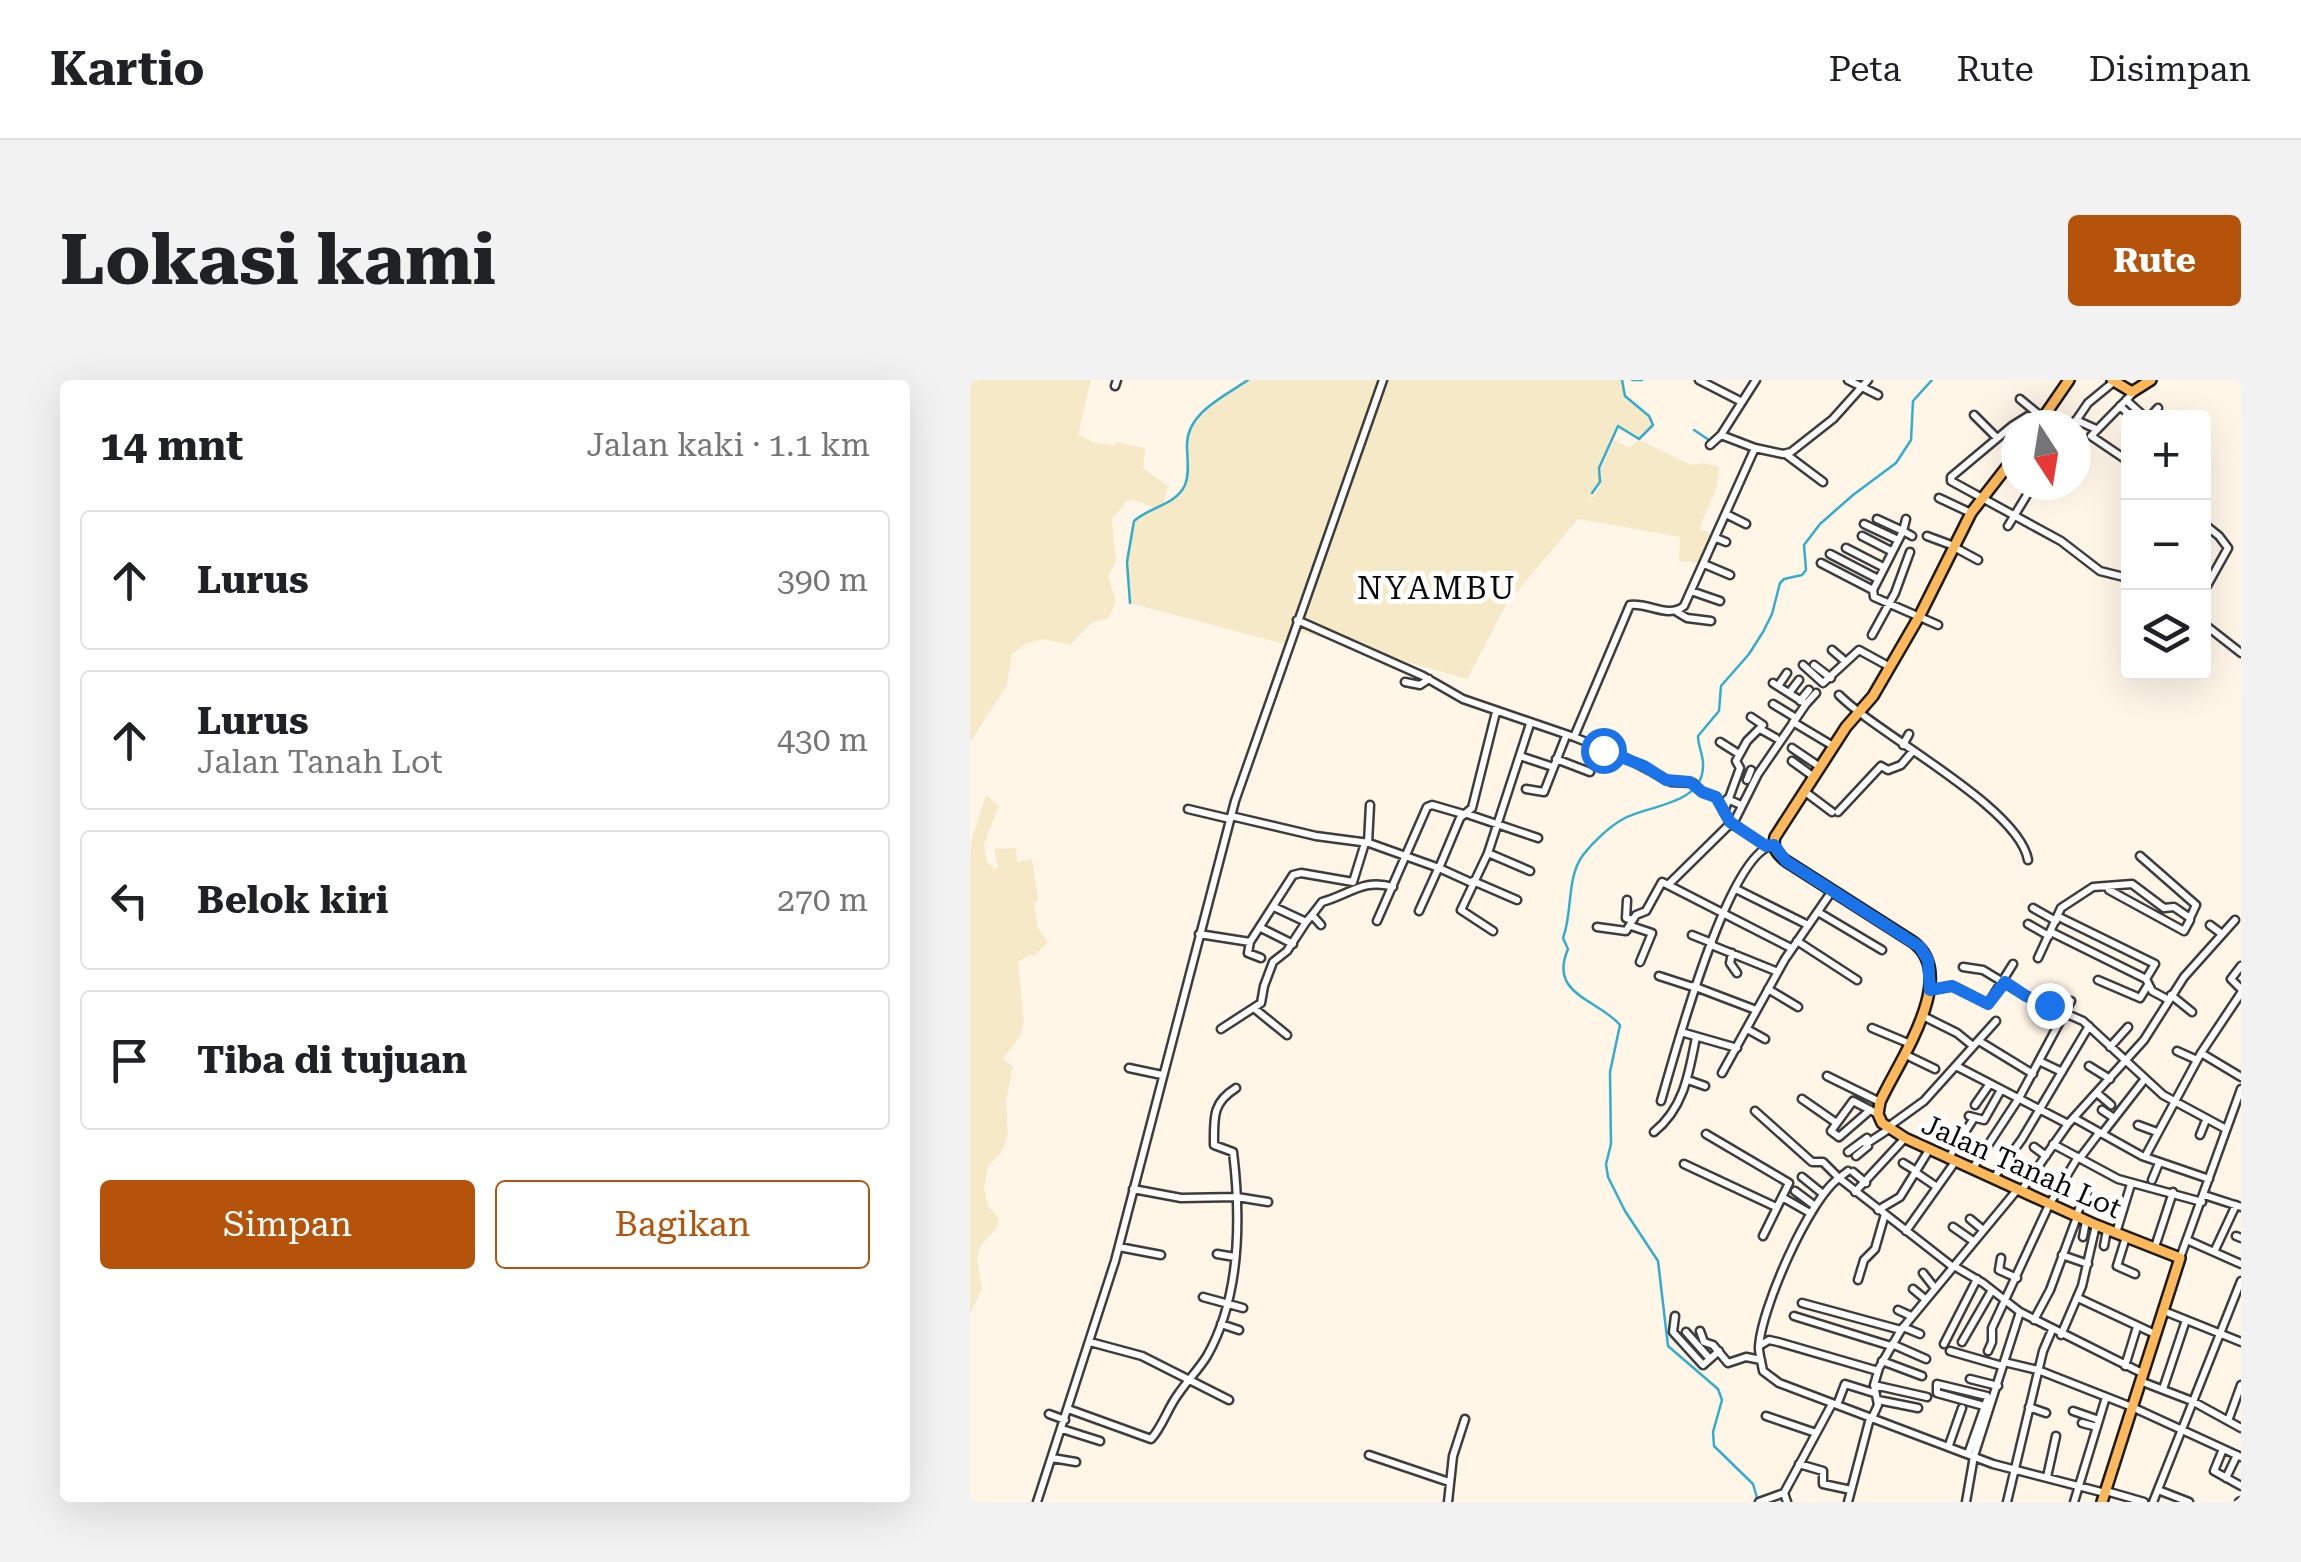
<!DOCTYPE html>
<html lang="id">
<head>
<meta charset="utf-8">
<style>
  body { margin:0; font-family:"Roboto Serif",serif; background:#f2f2f2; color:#202124 }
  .controls { position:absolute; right:30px; top:30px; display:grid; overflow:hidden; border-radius:10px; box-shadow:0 10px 40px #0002 }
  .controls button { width:90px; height:90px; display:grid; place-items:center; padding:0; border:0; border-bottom:2px solid #e0e0e0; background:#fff; color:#202124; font:50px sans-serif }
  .compass { position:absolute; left:1031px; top:30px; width:90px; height:90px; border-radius:50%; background:#fff; box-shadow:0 10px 40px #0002; rotate:168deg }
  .stop { position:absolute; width:30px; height:30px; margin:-22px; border:8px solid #1a73e8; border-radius:50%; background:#fff }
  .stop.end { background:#1a73e8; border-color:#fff; box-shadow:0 2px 10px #0008 }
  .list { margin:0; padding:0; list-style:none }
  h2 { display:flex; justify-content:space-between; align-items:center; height:130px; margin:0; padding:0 40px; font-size:42px }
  h2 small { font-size:32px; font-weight:400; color:#757577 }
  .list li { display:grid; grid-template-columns:65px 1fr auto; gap:30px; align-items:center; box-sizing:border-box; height:140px; margin:0 20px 20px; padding:0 20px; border:2px solid #e0e0e0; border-radius:10px }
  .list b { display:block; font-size:38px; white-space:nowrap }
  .list p { margin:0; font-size:32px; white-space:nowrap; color:#757577 }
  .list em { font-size:32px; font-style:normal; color:#757577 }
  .actions { display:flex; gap:20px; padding:30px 40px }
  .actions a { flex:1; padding:22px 0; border:2px solid #b45309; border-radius:10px; text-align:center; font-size:35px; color:#b45309 }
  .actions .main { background:#b45309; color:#fff }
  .icon { flex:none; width:55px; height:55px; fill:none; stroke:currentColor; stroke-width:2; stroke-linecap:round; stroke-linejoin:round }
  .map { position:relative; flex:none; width:1271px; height:1122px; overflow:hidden; border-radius:10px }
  header { display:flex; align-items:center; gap:60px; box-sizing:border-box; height:140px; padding:0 50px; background:#fff; border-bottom:2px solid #e0e0e0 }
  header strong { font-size:48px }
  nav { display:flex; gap:55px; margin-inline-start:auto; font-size:35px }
  .intro { display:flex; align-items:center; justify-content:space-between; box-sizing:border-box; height:240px; padding:0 60px }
  h1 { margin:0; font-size:70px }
  .button { padding:25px 45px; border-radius:10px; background:#b45309; color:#fff; font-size:35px; font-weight:700 }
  main { display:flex; gap:60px; padding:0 60px }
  aside { flex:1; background:#fff; border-radius:10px; box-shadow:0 10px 40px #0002 }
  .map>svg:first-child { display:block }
  .farmland { fill:#f5e9c8 }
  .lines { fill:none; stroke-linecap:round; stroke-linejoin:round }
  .stream { stroke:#31add0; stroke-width:2.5 }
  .minor-casing { stroke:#3d3d3d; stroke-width:11 }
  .major-casing { stroke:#1b1b1b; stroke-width:14 }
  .minor { stroke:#fff; stroke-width:6 }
  .major { stroke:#fcb85b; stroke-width:9 }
  .route { stroke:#1a73e8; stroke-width:12 }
  .labels { text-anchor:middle; stroke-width:10; stroke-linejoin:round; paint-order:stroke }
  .street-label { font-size:28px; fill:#0a0a0a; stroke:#fff }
  .quarter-label { font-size:32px; letter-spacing:2.5px; fill:#0a0a0a; stroke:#fff }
</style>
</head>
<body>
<header>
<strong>Kartio</strong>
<nav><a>Peta</a><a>Rute</a><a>Disimpan</a></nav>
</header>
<div class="intro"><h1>Lokasi kami</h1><a class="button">Rute</a></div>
<main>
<aside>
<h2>14 mnt<small>Jalan kaki · 1.1 km</small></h2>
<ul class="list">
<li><svg class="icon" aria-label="ahead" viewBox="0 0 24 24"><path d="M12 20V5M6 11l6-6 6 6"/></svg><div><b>Lurus</b></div><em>390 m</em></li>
<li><svg class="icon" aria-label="ahead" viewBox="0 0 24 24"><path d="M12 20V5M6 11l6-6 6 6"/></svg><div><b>Lurus</b><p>Jalan Tanah Lot</p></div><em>430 m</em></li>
<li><svg class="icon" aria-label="left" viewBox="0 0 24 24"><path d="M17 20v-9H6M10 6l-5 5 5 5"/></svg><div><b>Belok kiri</b></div><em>270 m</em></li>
<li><svg class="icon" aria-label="arrive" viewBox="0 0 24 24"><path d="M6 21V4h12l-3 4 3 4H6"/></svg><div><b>Tiba di tujuan</b></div></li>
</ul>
<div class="actions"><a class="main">Simpan</a><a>Bagikan</a></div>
</aside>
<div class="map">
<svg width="1271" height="1122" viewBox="0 0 1271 1122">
  <rect width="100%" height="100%" fill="#fff6e8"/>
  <!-- farmland -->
  <path class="farmland" d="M0,0H121L108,54L123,62L144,66L146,62L175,68L173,88L198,106L193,125L208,114L216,102L217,60L221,45L241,26L278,0H652L655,16L679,36L683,45L670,59L651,46L644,51L629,90L630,102L617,125L631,106V89L644,60L659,68L669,60L722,85L733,83L749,87L746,110L729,148L743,155L728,183L709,181L710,157L608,139L536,225L497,299L324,250L318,265L160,223L157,187L160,153L167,138L185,128L164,120L156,122L142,139L146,181L138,196L146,221L139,238L122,243L100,265L74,259L55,264L42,274L37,305L0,362Z
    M16,415L29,426L14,464L17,482L24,489L28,487L24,469L46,468L47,482L62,479L68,520L64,524L68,549L78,562L64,576L59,575L48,582L54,642L50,656L33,679L43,687L36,720L38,754L33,769L18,787L14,807L18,826L29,839L26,849L11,865L7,878L12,909L0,934V478L1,462Z"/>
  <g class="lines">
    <!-- stream -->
    <path class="stream" d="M662,0H672
      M724,50L739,60
      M622,113L630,102L629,88L648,46L669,59L683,45L679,36L655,16L652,0
      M160,223L157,182L164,141C179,127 206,125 215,105C220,93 217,78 217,66C216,33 255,16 278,0
      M788,1121L783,1104L744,1066L743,1052L752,1020L748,1009L698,966L688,881L655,831L638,797L636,784L641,764L640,692L650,645C628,619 578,615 598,569L593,558C603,532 596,498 613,475C623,462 639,447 653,439C678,425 732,425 733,387C734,376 728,367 728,356L749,331L751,306L779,274L793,252L802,234L810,203L814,199L832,195L836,190L834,165L850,144L883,115L926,83L941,60L943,21L962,0"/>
    <!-- minor casing -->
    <g class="minor-casing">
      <path id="minor" d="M729,0L772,22
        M878,0L908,15
        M145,6L147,0
        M1050,19L1073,38
        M1156,20L1176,38
        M1150,26L1163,38
        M1004,35L1027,58
        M1179,38L1188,28
        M1106,40L1126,49
        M1070,42L1058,36L1042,46L981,97V101L1091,161L1130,191L1158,198
        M1103,45L1118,23L1146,0
        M751,55L785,68
        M740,65L751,55L786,0
        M817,75L853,102
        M1158,81L1121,56L1165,11
        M969,118L1001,133
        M756,134L776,144
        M907,139L933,151L903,210L904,217L968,245
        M936,139L933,151L942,156
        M894,144L928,160
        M1234,144L1249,156L1258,168L1234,211
        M1038,146L1063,105
        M892,156L921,171
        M957,156L984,166
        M746,158L756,162
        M984,167L1008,180
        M876,168L913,187
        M860,174L908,199
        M851,183L903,210
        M734,184L760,195
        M721,211L750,221
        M707,232L717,238L741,241
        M327,240L453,296L493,319L604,357L660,225C678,222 698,239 714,226L785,68L813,74L821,72L863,39L898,0
        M1234,244L1271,273
        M902,255L925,213L940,172
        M862,270L876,282
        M833,285L853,303L889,270L920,287
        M844,285L861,298
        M435,302L450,305L459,299
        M808,306L817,293
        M819,313L829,300
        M869,315C910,356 1049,427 1058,480
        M830,321L839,310
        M803,324L826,338
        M836,324L846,313
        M781,337L793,345L777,361L766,381L770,388L754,432L761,443L796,466
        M823,342L863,366
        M790,349L806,358
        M604,357L656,378L701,402L723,403L732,412L746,417L754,428
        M750,362L769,374
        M933,365L939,354
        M822,368L850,387
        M550,376L583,387
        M586,379L620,392
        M822,381L844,397
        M777,400L781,390
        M556,409L574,412L596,356
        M834,411L862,432
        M757,419L769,424
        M218,429L260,439
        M868,432L911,386L918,390L931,385L943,371
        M497,434L568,458
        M261,436L346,456L399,463L469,488L490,438L502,428L526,332
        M763,444L788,394L836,324L803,303
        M398,463L400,425
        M518,473L560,491
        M469,488L502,503
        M503,501L547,520
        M698,505L821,568
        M766,509L838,545
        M1139,510L1214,551L1220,540
        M657,520L656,538L663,540
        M304,527L336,542L342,535L351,545
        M1063,528L1086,541
        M449,531L468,489
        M848,532L912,570
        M342,535L352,522C379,515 393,498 423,507
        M1089,537L1185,584L1176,599
        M407,541L457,427L462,425L493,434
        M1058,544L1079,556
        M1240,545L1252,554
        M661,546L682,553L670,582
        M627,547L656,551L666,535L676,531L692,502L698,505L761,443
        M291,548L323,564
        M523,551L491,530L518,473L560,344
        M1081,552L1176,599L1182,611L1197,619
        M229,554L280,562L323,495L331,493L383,502L395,463
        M722,555L742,563
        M827,561L887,600
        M280,562L278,573L291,578
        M741,565L808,592
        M762,573L760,583L767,593
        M1068,578L1091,528L1123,507L1162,504L1194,528L1204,527L1220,538L1226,525L1170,476
        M1271,586L1261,599L1271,609
        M993,587L1013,590L1056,616L1113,641L1193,715L1256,749
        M689,596L723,607
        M1128,600L1170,618L1178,605
        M723,606L786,630
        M798,609L828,627
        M960,610L983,606L1018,624L1043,584
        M1201,615L1222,632
        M285,629L317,655
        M953,636L987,653L1003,666
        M902,648L938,663
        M251,649L291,623L294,606L303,582L317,571L336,542
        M777,649L795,659
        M711,652L767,668
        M1009,661L1063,694
        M1140,667L1158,647
        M1207,671L1227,680
        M1231,673L1271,697
        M934,674L965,689
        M1069,681L1092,692
        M986,686L1098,744
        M1119,686L1140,699
        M159,688L192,695
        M752,693L815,579L862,511
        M857,696L910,722
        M718,700L735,706
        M1127,713L1141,725
        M832,719L865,742
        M691,721C704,677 758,471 804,465
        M1005,725L1019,705
        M1132,730L1144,738
        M785,731L842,782H853L869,798L878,791
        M899,731L869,757L861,751L883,721L908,734
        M999,736L1014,740L1031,710
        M1104,738L1172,776L1239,799
        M1168,745L1187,752
        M918,747L954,721L1026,641
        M684,752C714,728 719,693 726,657
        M736,754L819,803L793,856
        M1132,754L1174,700
        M1230,755L1236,740
        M1083,764L1148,799L1232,822
        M1064,767L1076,776
        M878,772L897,758
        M886,776L898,766L896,764L919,749
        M1175,777L1231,673L1271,613
        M1110,778L1129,753
        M978,779L1004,738
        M933,783L946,791
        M714,784L806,827
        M1003,788L1049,718L1101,621
        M883,792L896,803
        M945,792L967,807
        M832,797L853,814
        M1023,799L1052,759L1119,646
        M1182,800L1189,783
        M163,809L211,818L267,817L298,822
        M825,811L845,826
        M1051,811L1098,744L1174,660L1214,597L1265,540
        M885,812L935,758
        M1234,815L1271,827
        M812,817L840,833
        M908,830L930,817L959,770
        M1106,836L1117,811
        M1000,839L1012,849
        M983,847L1003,861
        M936,851L985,782
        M1146,853L1161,804
        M1266,856L1271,858
        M1113,857L1116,841
        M1156,857L1147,886L1165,894
        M1217,860L1271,884
        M1134,866L1137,850
        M149,867L191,875
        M1185,867L1203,812
        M1244,872L1266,825
        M247,874L265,877
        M1092,875L1118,884
        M1031,878L1029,890L1047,898
        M1210,878L1271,709
        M984,886L1013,903L1050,932L1172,993
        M983,887L869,798C839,819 790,931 789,968C789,975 792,984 793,991L809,1003L1023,1084L1135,1113
        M953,893L964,907
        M888,900L894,880L905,869L915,834
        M943,909L955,919
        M233,917L273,928
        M1108,918L1185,954
        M832,923L931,950
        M928,930L941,936
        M1194,931L1271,962
        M705,936L703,952L733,985L749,971
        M824,936L921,966
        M1064,940L1080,910L1107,837
        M251,944L269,950
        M933,947L950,954
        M730,951L734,962L743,965L758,983L776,977L791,980
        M716,952L740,979
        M1091,955L1112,906L1126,845
        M120,962L172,976L259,1020
        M992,962L1022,910
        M922,964L956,979
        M974,964L1007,899
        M789,966L799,960L808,962L908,991
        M980,971L1032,986
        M1018,971L1022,962V948L1079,825L1108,777
        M912,981L952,996
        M1034,982L1068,990L1162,1027L1271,1077
        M1155,986L1167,947
        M1000,999L1028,1006
        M1170,1001L1222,1021L1271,1048
        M904,1005L957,1017
        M1193,1009L1216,940
        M908,1020L948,1028
        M867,1025L875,1004L904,1013
        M1059,1027L1076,1033
        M98,1029L181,1059C193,1046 198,1027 209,1013C218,1000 229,989 237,976C271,916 271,838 263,772L244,765C244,737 242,723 266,708
        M1103,1031L1129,1040
        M79,1034L95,1040
        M796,1036L846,1053
        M902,1038L908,1025L904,1005L909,988L931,950L1047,810
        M1258,1041L1271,1005
        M1112,1043L1127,1047
        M92,1049L130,1061
        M979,1065L992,1028
        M1253,1069L1244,1091L1271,1106
        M998,1074L1017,1020V1016L967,1004V1013L1014,1026
        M399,1075L479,1102
        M82,1078L106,1082
        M829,1084L853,1091V1104L881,1110
        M1077,1097L1086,1056
        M1256,1098L1267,1075
        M1188,1110L1219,1122
        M1136,1111L1174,1122
        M67,1122L145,881L265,421L413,0
        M478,1122L483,1076L495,1039
        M789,1122L814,1113
        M817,1122L814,1113L862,1024
        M878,1122L900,1038
        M996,1122L1004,1076L1050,932
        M1037,1122L1073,971L1082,950
        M1104,1122L1136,1017
        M1183,1122L1271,901
        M1269,1122L1271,1121"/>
    </g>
    <!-- major casing -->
    <g class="major-casing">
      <path id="major" d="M1142,0L1162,12L1181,0
        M1068,45L1099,0
        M1046,75L1001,133L950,235L903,316L876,347L805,457C802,468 807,474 816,481L943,562C990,596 928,682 910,722L908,734L912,743L935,758L1126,845L1210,878L1132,1122"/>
    </g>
    <!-- minor -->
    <use href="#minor" class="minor"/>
    <!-- major -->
    <use href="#major" class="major"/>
  </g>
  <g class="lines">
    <!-- route -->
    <path class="route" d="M633,370L674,386L696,400L720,402L732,412L746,417L760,442L796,466L804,465L816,481L950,567L958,580L960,610L982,606L1018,624L1035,602L1056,616L1079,625"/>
  </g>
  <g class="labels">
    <!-- street labels -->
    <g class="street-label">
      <text transform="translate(1052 786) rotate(24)" y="10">Jalan Tanah Lot</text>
    </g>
    <!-- quarter labels -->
    <g class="quarter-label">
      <text x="467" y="219">NYAMBU</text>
    </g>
  </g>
</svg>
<div class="controls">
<button>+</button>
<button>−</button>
<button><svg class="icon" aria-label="layers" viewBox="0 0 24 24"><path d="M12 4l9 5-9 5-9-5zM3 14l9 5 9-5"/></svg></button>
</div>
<svg class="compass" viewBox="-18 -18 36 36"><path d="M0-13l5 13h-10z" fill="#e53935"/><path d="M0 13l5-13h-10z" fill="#757577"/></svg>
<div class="stop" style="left:633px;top:370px"></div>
<div class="stop end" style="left:1079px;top:625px"></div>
</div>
</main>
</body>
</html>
